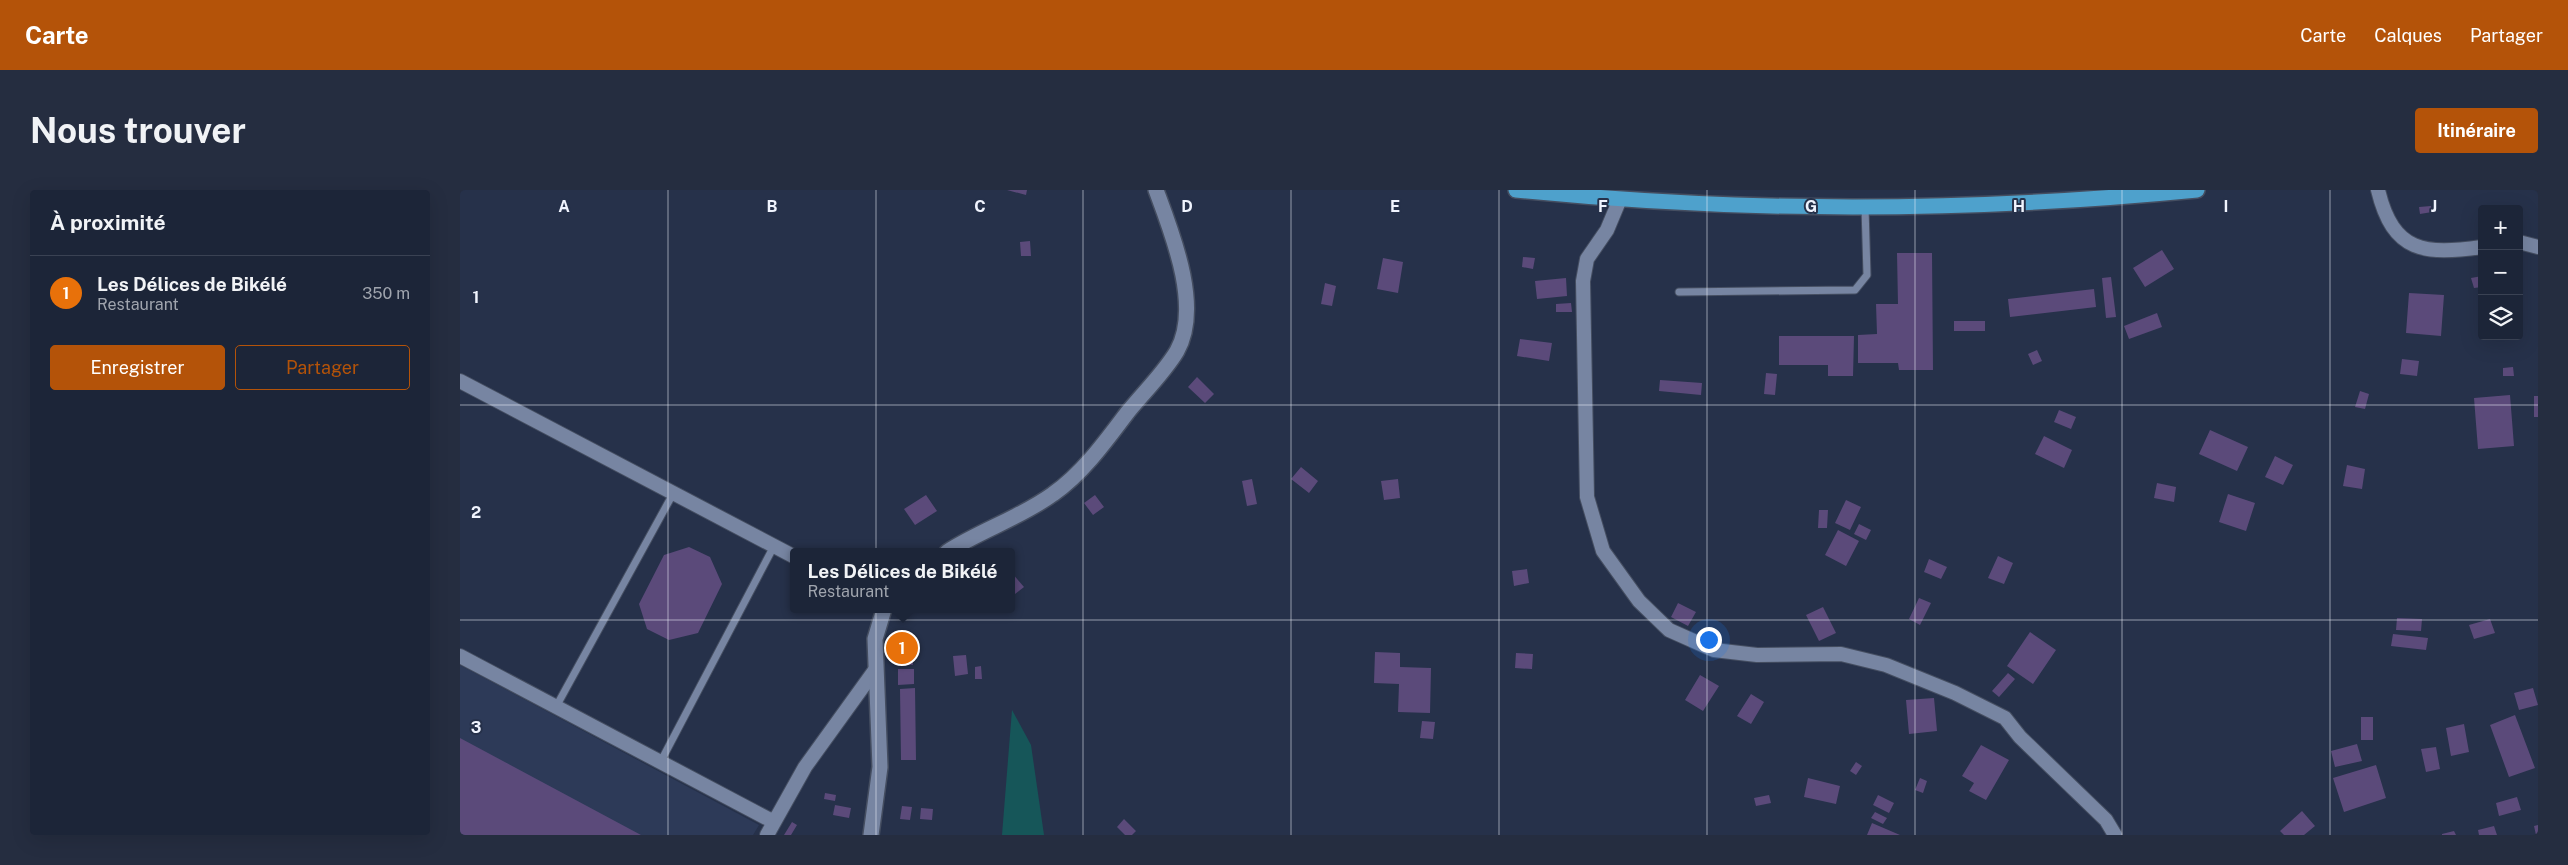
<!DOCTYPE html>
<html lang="fr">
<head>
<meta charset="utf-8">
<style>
  body { margin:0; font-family:"Public Sans",sans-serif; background:#252d40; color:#f1f3f6 }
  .controls { position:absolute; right:15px; top:15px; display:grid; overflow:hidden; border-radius:5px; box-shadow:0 5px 20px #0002 }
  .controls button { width:45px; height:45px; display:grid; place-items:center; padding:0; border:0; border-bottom:1px solid #3a4253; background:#1c2538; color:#f1f3f6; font:25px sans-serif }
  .you { position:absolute; left:1248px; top:449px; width:18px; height:18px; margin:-12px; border:4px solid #fff; border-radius:50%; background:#1a73e8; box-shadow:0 0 0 8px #1a73e833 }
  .badge { display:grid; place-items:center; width:32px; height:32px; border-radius:50%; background:#b45309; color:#fff; font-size:16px; font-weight:700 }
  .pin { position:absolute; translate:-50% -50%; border:2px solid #fff; box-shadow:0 1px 5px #0006 }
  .popup { position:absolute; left:330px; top:358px; width:225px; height:65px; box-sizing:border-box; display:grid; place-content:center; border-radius:5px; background:#1c2538; filter:drop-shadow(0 1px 4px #0005); font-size:16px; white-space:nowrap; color:#a0a5ae }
  .popup b { font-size:19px; color:#f1f3f6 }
  .popup::after { content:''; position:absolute; left:50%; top:100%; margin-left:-10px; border:10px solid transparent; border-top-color:#1c2538 }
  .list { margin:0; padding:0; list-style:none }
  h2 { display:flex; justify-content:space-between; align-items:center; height:65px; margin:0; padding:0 20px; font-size:21px }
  h2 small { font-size:16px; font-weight:400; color:#a0a5ae }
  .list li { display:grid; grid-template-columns:32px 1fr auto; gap:15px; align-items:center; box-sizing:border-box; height:75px; padding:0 20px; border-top:1px solid #3a4253 }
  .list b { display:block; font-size:19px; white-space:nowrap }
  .list p { margin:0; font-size:16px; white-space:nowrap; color:#a0a5ae }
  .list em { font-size:16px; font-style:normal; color:#a0a5ae }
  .actions { display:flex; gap:10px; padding:15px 20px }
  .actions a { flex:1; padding:11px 0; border:1px solid #b45309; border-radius:5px; text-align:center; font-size:18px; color:#b45309 }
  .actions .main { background:#b45309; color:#fff }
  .icon { flex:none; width:28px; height:28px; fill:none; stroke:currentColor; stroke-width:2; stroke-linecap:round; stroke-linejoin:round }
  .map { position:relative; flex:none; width:2078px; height:645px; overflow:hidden; border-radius:5px }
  header { display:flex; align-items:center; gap:30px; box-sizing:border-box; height:70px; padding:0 25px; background:#b45309; color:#fff }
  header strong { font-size:24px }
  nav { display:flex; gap:28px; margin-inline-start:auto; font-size:18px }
  .intro { display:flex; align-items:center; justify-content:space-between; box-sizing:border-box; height:120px; padding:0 30px }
  h1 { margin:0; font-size:35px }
  .button { padding:12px 22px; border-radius:5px; background:#b45309; color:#fff; font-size:18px; font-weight:700 }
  main { display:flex; gap:30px; padding:0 30px }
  aside { flex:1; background:#1c2538; border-radius:5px; box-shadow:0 5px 20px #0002 }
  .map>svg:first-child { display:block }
  .built { fill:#2d3a58 }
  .water { fill:#165659 }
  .building { fill:#5b4a7a }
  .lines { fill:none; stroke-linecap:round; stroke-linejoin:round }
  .service-casing { stroke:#454e61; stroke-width:9 }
  .minor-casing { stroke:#454e61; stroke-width:16 }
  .tertiary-casing { stroke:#454e61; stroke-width:18 }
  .trunk-casing { stroke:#454e61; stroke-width:18 }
  .service { stroke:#7785a2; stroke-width:7 }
  .minor { stroke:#7785a2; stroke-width:14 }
  .tertiary { stroke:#7785a2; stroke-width:15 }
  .trunk { stroke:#4ea1cc; stroke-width:15 }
  .grid { fill:none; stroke:#f0f4fe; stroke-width:1; stroke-opacity:0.55 }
  .grid-label { font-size:16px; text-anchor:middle; font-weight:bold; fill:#f0f4fe; stroke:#26314a; stroke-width:4; stroke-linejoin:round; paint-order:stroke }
</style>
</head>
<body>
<header>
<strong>Carte</strong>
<nav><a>Carte</a><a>Calques</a><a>Partager</a></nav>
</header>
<div class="intro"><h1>Nous trouver</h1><a class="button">Itinéraire</a></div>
<main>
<aside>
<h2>À proximité<small></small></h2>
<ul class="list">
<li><span class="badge" style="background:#e8710a">1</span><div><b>Les Délices de Bikélé</b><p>Restaurant</p></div><em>350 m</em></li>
</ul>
<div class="actions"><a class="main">Enregistrer</a><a>Partager</a></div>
</aside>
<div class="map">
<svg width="2078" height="645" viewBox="0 0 2078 645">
  <rect width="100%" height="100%" fill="#26314a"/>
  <!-- built -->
  <path class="built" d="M0,475L86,521L299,635L293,645H0Z"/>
  <!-- water -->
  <path class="water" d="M552,520L571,555L584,645H542Z"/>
  <!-- building -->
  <path class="building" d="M547,0H567L566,5Z
    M1971,16L1972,22L1960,24L1959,17Z
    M570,51L571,66H561L560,52Z
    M1702,60L1714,79L1685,97L1673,78Z
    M1437,63H1472L1473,180H1439L1438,173H1398V145L1417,144L1416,114H1438Z
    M1063,67L1075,68L1073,79L1062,77Z
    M923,68L943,72L938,103L917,99Z
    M2022,86V97L2014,98L2011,88Z
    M1651,87L1656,127L1646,128L1642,88Z
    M1106,88L1107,106L1077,109L1075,91Z
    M865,93L876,96L872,116L861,114Z
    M1634,99L1636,117L1550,127L1548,109Z
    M1949,103L1984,105L1981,146L1946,143Z
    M1111,113L1112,122H1096V114Z
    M1697,123L1702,137L1669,149L1664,136Z
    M1494,131H1525V141H1494Z
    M1319,146H1394L1393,186H1368V175H1319Z
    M1060,149L1092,153L1089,171L1057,166Z
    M1577,160L1582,171L1573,175L1568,164Z
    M1942,169L1959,171L1957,186L1940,184Z
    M2053,177L2054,186H2043V178Z
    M1306,183L1317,184L1315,205L1304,204Z
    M737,187L754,204L745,213L728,197Z
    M1200,190L1242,193L1241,205L1199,201Z
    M1900,201L1909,204L1905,219L1895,217Z
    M2050,205L2054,256L2018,259L2014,208Z
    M2074,206H2078V227H2074Z
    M1599,220L1616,227L1611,239L1594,232Z
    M1750,240L1788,257L1777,281L1739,264Z
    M1584,246L1612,260L1604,278L1575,264Z
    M1815,266L1833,275L1823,295L1805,287Z
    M1887,275L1905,279L1902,299L1883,296Z
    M841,277L858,291L849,303L831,289Z
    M792,289L797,314L787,316L782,291Z
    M938,289L940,308L924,310L921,291Z
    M1697,293L1716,297L1714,312L1694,308Z
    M1768,304L1795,313L1786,341L1759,332Z
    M466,305L477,321L455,335L444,319Z
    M635,305L644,317L633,325L624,313Z
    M1386,310L1401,317L1390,340L1375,333Z
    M1359,320H1368L1367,338H1358Z
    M1399,334L1411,340L1406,350L1394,344Z
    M1378,340L1399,351L1386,376L1365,365Z
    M229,357L250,367L262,394L238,443L209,450L187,439L179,414L204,365Z
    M1538,366L1553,373L1544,394L1528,388Z
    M1469,369L1487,377L1481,389L1464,382Z
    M1067,379L1069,393L1054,396L1052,381Z
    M551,382L564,397L555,404L551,398Z
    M1459,408L1471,413L1460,435L1449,429Z
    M1218,413L1236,422L1228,436L1211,427Z
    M1363,417L1376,443L1359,451L1346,425Z
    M1937,428L1962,429L1961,441L1936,440Z
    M2030,429L2035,443L2014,449L2009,435Z
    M1570,442L1596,460L1573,494L1547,476Z
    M1933,444L1968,448L1966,460L1931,456Z
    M432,450H453V475H440L439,465H432Z
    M915,462L940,463V477L971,478L970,523L938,522L939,494L914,493Z
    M1056,463L1073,464L1072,479L1055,478Z
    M506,465L508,484L495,486L493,466Z
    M521,476L522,489H515V477Z
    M438,479H454V494L438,495Z
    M1548,483L1555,489L1539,507L1532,501Z
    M1240,485L1259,496L1243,521L1225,510Z
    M455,498L456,570H441L440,499Z
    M2073,498L2078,515L2059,520L2054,503Z
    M1291,504L1304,512L1291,534L1277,526Z
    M1474,508L1477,541L1449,544L1446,510Z
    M2055,525L2075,578L2049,587L2030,535Z
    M1901,527H1913V550H1901Z
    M962,531L975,532L973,549L960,548Z
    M2004,534L2009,562L1991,566L1986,538Z
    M0,548L181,645H0Z
    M1897,554L1902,571L1875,577L1871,561Z
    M1521,555L1549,570L1526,610L1509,601L1514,593L1502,586Z
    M1976,557L1980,579L1966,582L1961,559Z
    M1396,572L1402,576L1396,585L1390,581Z
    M1916,575L1926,608L1884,622L1873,588Z
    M1348,588L1380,596L1376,614L1344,607Z
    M1460,588L1467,591L1463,603L1455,600Z
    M365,603L376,605L375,611L364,609Z
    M1309,605L1311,613L1296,616L1294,608Z
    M1418,605L1434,613L1429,623L1413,615Z
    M2057,607L2061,620L2039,626L2036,613Z
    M375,615L391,618L389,628L373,625Z
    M442,616L452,617L450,630L440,629Z
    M461,618L473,619L472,630L460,629Z
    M1842,621L1855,636L1844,645H1824L1820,641Z
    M1415,622L1427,628L1423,634L1411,628Z
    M664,629L676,641L672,645H665L657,637Z
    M332,632L337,635L331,645H324Z
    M1412,633L1440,645H1407Z
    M2078,635V645H2076L2074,636Z
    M2034,636L2037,645H2019L2018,640Z
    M1994,641L1996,645H1982V644Z"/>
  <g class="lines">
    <!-- service casing -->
    <g class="service-casing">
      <path id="service" d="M1219,102L1395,100L1407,85L1405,17
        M97,515L214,302
        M201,571L314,356"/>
    </g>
    <!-- minor casing -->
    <g class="minor-casing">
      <path id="minor" d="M1918,0C1933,63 1965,65 2022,57
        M1160,9L1147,40L1127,69L1123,91L1127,307L1143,361L1179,411L1209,440L1254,460L1297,465L1381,464L1426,475L1495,503L1545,528L1560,547L1646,630L1655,645
        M2059,52L2078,57
        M0,191L333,366
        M0,466L314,632
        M307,645L345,577L415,480"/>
    </g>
    <!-- tertiary casing -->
    <g class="tertiary-casing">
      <path id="tertiary" d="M487,362C521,340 560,328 593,304C622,284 646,251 667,223C683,203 704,183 717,161C742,117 712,43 696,0
        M411,645L420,577L415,449L424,419"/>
    </g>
    <!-- trunk casing -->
    <g class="trunk-casing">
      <path id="trunk" d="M1056,0C1282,23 1511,22 1737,0"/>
    </g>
    <!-- service -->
    <use href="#service" class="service"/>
    <!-- minor -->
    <use href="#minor" class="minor"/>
    <!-- tertiary -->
    <use href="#tertiary" class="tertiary"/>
    <!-- trunk -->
    <use href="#trunk" class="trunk"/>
  </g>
  <!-- grid -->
  <path class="grid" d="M208,0V645M416,0V645M623,0V645M831,0V645M1039,0V645M1247,0V645M1455,0V645M1662,0V645M1870,0V645M0,215H2078M0,430H2078"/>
  <g class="grid-label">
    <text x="104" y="22">A</text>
    <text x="312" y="22">B</text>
    <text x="520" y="22">C</text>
    <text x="727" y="22">D</text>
    <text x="935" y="22">E</text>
    <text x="1143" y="22">F</text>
    <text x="1351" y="22">G</text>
    <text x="1559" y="22">H</text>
    <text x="1766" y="22">I</text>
    <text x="1974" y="22">J</text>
    <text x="16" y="113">1</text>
    <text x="16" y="328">2</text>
    <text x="16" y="543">3</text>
  </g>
</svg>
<div class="controls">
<button>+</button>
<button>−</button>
<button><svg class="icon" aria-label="layers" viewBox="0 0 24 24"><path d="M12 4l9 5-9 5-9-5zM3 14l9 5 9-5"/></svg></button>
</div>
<div class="you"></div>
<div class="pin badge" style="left:442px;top:458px;background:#e8710a">1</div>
<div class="popup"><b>Les Délices de Bikélé</b>Restaurant</div>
</div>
</main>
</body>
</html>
